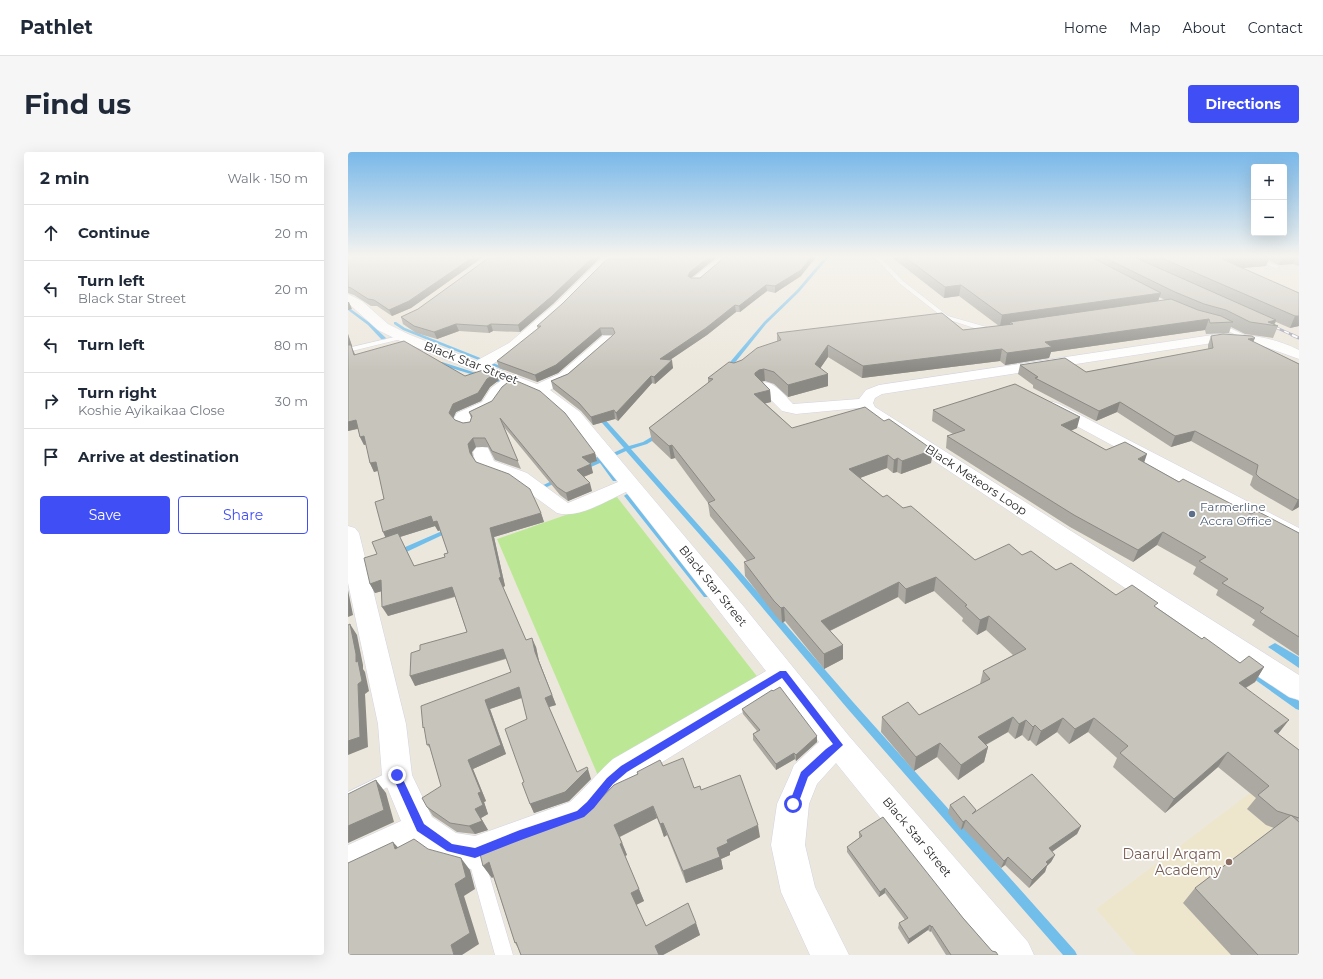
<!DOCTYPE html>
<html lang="en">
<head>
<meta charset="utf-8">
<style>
  body { margin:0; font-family:Montserrat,sans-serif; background:#f6f6f7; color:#1f2937 }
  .controls { position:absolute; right:12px; top:12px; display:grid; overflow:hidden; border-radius:4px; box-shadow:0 4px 16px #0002 }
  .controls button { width:36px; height:36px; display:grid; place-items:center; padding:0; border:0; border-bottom:1px solid #e0e1e3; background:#fff; color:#1f2937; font:20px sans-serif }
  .stop { position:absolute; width:12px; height:12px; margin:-9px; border:3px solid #404ef5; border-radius:50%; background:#fff }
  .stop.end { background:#404ef5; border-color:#fff; box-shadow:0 1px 4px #0008 }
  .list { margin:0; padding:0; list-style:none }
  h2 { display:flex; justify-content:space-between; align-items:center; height:52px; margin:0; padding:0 16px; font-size:17px }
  h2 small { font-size:13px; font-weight:400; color:#747a83 }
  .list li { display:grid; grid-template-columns:26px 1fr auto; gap:12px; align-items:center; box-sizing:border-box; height:56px; padding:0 16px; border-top:1px solid #e0e1e3 }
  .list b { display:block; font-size:15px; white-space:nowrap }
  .list p { margin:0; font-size:13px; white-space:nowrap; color:#747a83 }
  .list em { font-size:13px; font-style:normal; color:#747a83 }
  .actions { display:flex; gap:8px; padding:12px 16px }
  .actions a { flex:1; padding:9px 0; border:1px solid #404ef5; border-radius:4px; text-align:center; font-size:14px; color:#404ef5 }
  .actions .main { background:#404ef5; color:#fff }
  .icon { flex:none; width:22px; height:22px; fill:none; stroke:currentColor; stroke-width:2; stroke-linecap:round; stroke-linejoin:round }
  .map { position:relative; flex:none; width:951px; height:803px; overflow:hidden; border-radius:4px }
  header { display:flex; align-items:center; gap:24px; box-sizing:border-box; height:56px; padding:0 20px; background:#fff; border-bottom:1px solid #e0e1e3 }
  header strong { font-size:19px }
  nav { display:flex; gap:22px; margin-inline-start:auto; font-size:14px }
  .intro { display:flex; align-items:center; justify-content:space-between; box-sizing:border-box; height:96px; padding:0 24px }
  h1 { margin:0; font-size:28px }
  .button { padding:10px 18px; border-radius:4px; background:#404ef5; color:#fff; font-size:14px; font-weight:700 }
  main { display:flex; gap:24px; padding:0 24px }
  aside { flex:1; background:#fff; border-radius:4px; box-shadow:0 4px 16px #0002 }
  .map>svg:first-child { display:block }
  .education { fill:#ede6cc }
  .pitch { fill:#bce896 }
  .water { fill:#72beeb }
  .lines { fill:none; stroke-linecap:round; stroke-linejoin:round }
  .stream { fill:#72beeb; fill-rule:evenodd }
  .service-casing { stroke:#d2d3e2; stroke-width:1 }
  .minor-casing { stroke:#d2d3e2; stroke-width:1 }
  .service { fill:#fff; fill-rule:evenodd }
  .minor { fill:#fff; fill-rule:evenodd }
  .rail-far1-casing { stroke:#9fa0b4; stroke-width:2.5 }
  .rail-casing { stroke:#9fa0b4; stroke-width:3 }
  .rail-far1 { stroke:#fff; stroke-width:1.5; stroke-dasharray:5; stroke-linecap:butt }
  .rail { stroke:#fff; stroke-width:2; stroke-dasharray:6; stroke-linecap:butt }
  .wall { fill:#aba9a2; fill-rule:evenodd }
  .shaded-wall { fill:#8b8984 }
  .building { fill:#c7c4bc; stroke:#8b8984 }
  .route { fill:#404ef5 }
  .service-dot { fill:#5c6f8a; stroke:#fff; stroke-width:1.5 }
  .education-dot { fill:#8d6e63; stroke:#fff; stroke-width:1.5 }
  .labels { text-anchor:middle; stroke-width:3.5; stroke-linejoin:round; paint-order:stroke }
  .street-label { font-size:12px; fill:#2a2a2a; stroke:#fff }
  .service-label { font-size:12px; fill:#4e5e75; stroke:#fff; text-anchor:start }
  .near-education-label { font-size:14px; fill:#785e54; stroke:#fff; text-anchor:end }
</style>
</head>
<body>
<header>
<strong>Pathlet</strong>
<nav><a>Home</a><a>Map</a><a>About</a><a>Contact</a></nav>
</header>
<div class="intro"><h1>Find us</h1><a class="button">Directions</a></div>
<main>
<aside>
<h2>2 min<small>Walk · 150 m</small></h2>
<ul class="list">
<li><svg class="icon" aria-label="ahead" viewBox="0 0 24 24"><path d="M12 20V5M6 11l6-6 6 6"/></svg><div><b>Continue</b></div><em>20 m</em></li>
<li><svg class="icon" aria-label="left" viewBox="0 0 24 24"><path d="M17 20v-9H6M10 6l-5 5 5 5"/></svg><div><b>Turn left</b><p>Black Star Street</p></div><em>20 m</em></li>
<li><svg class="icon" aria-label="left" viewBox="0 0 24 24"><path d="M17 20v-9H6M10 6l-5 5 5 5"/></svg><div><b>Turn left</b></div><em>80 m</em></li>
<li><svg class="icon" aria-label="right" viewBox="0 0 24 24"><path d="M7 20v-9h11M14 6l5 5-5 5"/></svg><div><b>Turn right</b><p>Koshie Ayikaikaa Close</p></div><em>30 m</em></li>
<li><svg class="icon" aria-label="arrive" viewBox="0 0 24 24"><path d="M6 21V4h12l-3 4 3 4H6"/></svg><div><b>Arrive at destination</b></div></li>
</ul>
<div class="actions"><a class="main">Save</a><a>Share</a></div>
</aside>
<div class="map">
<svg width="951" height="803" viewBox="0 0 951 803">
  <rect width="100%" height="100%" fill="#ece7dc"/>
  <!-- education -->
  <path class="education" d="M914,632L951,663V803H788L748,757Z"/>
  <!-- pitch -->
  <path class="pitch" d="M269,345L422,541L257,640L149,387Z"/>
  <!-- water -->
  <path class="water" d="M927,491L951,505V516L920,495Z"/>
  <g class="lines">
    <!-- stream -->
    <path class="stream" d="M477,105H481L451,140L418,172L381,218H377V216L416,170L449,138Z
      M0,155L22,171L38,186V188H34L20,173L0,158Z
      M46,170H48L57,176L160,217L156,218L55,178L46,172Z
      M90,210H94L153,229L149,230L90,212Z
      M250,261L252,262L281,294L295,290L310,281H314V283L299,292L283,297L379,405L505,550L727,799L729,803H715L499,556L375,409L278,299L256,309L270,328L269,329H265L252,311L236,318H232V316L249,308L248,306L249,305L254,306L276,296L248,264V262Z
      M210,326L213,328L212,329L190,339L188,340L185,338Z
      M279,342L281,343L362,441L363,443L362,445H356L277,345L276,344L277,343Z
      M101,376L104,378L103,379L52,403H48L47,401L48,399Z
      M902,517L951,549V558L948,557L899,522L898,520L899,518Z"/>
    <!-- service casing -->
    <g class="service-casing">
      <path id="service" d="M527,105H532L555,129L600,164L649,178L646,180L632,178L596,166L551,131Z
        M902,105H909L932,115L927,116Z
        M869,170L901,185L902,186L897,187L867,173V171Z
        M55,183L58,185L57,186L0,200V196Z
        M49,616L54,618L57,623L54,628L0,655V640Z
        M127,694L133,696L135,702L165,803H147L119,702L121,696Z"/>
    </g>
    <!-- minor casing -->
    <g class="minor-casing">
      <path id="minor" d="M255,105H266L215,158L171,197L141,214L189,232L211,222L255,184H265L267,187L265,190L221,228L202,238L232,260L397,456L501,584L680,790L686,803H643L488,611L469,632L461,652L457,693L467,735L501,803H462L433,740L423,693L429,652L442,623L446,613L471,590L432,537L287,627C271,641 259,658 243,673L127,718L102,712L90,708L70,694L0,727V693L53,669L34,623L30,572L0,431V374L7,376L11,381L58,572L64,623L84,665L108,681L127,684L222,650C237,637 249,621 265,607L418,519L278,340C258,349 231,367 209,361L165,329L132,317L127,309L125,300L128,296L134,295L140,296L146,309L179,321L220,351L270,330L220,268L195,246L166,233L155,242L146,256L122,268L126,273L124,277C115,279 110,276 105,268L109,261L134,250L143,236L154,228L124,218L50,188L30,178L0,151V142L14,149L40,172L60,182L128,209L161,191L207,152Z
        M371,105H383L352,131H344L342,129L344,127Z
        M871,182C900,182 925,185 951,198V207L912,193L871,190L534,242L527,246L525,251L527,255L951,523V548L941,545L514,261L511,256L448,262L434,259L409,234L412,231C425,227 436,243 445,252L511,247L518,238L531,233Z
        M705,250L711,252L951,376V392L943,390L699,258L697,255L699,252Z"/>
    </g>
    <!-- service -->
    <use href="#service" class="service"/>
    <!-- minor -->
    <use href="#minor" class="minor"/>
    <!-- rail-far1 casing -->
    <g class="rail-far1-casing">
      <path id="rail-far1" d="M918,171L947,184"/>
    </g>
    <!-- rail casing -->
    <g class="rail-casing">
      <path id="rail" d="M944,183L951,186"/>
    </g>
    <!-- rail-far1 -->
    <use href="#rail-far1" class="rail-far1"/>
    <!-- rail -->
    <use href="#rail" class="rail"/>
  </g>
  <!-- wall -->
  <path class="wall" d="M0,105H135L63,156L44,164L29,154H23L6,143L0,141Z
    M266,105H369L343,126L453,124L427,141L419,139L392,160H388L359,183L322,208L325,216L307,232L304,231L270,269L267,267L245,273L233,259L205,237L203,229L220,222L265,183H254L210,221L189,230L151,216L149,209L190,177L189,174L300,107L267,106Z
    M546,105H951V114L945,112L931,113L920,108L918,114L893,116L951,141V174L942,176L928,170L926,172L930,174L925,186L897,182L883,175L881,181L858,182L857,178L703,200L701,206L657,213L652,209L514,226L480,205L472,216L480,234L440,245L426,232L417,229H414L422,238L423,250L417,251L444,276L536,269L585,298L583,311L553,322L549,320L545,321L539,316L512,326L535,345L555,356L627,408L674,403L768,443L808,455L854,487L892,511L916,515L907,530L898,536L930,582L951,598V803H883L835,751L847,736L926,676L918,673L899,657L908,646L870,615L817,661L765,615L769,606L740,580L721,592L709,580L688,594L682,588L680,589L674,583L667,587L660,580L638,593L640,595L636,610L610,628L589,605L566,619L533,580L534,565L571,563L632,532L635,519L665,503L638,478L629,483L614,469L615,466L586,439L557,452L550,445L482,479L495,493V507L476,517L437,469L434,471L427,463L397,424L396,410L399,409L362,364L360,351L327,306L323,307L304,289L301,276L360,231V226L386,211L394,208L429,189V181L615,178L651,174L611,144L596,146L546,107ZM811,145L817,148L810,149Z
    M206,151L172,180L145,179L141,181L111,179L89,187L68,181L55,172L53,165L70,157Z
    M0,182L4,194H3L7,202L117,224L151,228L142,235L133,249L108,260L105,266L107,268L115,271L122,270L123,266L121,260L144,249L247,301L249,309L242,312L245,321L236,325L244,339L220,349L212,343L156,275L173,317L147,308L140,295H128L124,300V304L128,310L193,361L196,370L146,385L157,434L155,435L178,488L188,495L191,509L208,553L201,555L229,620L243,627L221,649L186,661L182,652L176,630L179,567L174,546L142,557L158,602L125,617L138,649L136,650L140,662L133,666L140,678L127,682L109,680L85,664L79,655L93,634L82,596L79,593L163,520L158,507L67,534L72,498L119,480L107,445L40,464L34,439L27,441L22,432L29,402L38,385L36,347L30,319L26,320L22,311L18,292L16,293L12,285L10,277L0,279ZM87,374L90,379L92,378L100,401L97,405L66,414L52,385Z
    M863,184L905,190L951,212V355L944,359L906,337L902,333L905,324L843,289L823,295L769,260L748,269L685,236V233L670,222L672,213L738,220L860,197V193Z
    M585,258L729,276L723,279L758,298L797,311L831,330L903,362L951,381V504L904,473L907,468L868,443L870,438L845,422L848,415L809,393L785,410L722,375L598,296L599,284L605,282L584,269Z
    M394,557L469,584V590L448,609L447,607L428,618L405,588V582L409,579L395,562Z
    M315,614L346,636L353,638L412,685L382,700V703L373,707L375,717L338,731L319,683L316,685L309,666L272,685L279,703L277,704L296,749L288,753L298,774L348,771L352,783L315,803H173L170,796L167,791L145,724L144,726L135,714L238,662L289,623V620Z
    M602,653L628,660L733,674L729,682L704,700L707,703L703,710L699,714L697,720L681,736L657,713L653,716L615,676L613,678L600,661Z
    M511,680L615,766L644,799L650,803H598L583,779L582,780L580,778L560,792L550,776L551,771L557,768L537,741L531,745L499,700V695L511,686Z"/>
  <!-- shaded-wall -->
  <path class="shaded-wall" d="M125,105H135L63,156L44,164L41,158Z
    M245,105H253L206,151L172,180L170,173Z
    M361,105H369L343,126L340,124L342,120Z
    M463,105H468L453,124L427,141V134Z
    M901,105H922L918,114L871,118L874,107Z
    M934,105H948L945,112L931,113Z
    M418,133L419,139L392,160L391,154Z
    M613,133L611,144L596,146L597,135Z
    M813,141L809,152L665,172L662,170V173L652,174L654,163Z
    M0,150H1L4,157L0,158Z
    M387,153L388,160L359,183L313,214L312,207Z
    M947,164H951V174L942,176Z
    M861,167L857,178L703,200L701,206L657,213L659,201L697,190Z
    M928,168L926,173L920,170Z
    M108,172L111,179L89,187L86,180Z
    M143,172L145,179L141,181L139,174Z
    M252,176L254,183L210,221L189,230L187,223Z
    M0,182L4,194H3L10,210L0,195Z
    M907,186L903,195L900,187Z
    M480,193V205L467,224V212Z
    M654,197L652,209L514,226L515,214Z
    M324,208L325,216L307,232L306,225Z
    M416,217L417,229L412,230L408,233L407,221L411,218Z
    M148,221L151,228L142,235L133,249L108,260L104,269L101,261L105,252Z
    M480,222V234L440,245V233Z
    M303,224L304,231L270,269L268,261Z
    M422,238L423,250L407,254L406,242Z
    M772,250L769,260L748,269L751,259Z
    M266,258L267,267L245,273L243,265Z
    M732,265L729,276L710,284L713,273Z
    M8,268L12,276L0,279V270Z
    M847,279L843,289L823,295L827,284Z
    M16,284L20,292L16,293L12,285Z
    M125,286L128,295L124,300L126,310L122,301L120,292Z
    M324,293L327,306L323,307L321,294Z
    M585,298L583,311L553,322L554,309Z
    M247,301L249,309L236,313L234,305Z
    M799,302L795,314L790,307Z
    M540,303L539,316L501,330V317Z
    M550,306L549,320L545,321L546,308Z
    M28,310L32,318L26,320L22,311Z
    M243,312L245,321L232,326L229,318Z
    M242,331L244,339L220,349L218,341Z
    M951,347V355L944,359L950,348Z
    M193,361L196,370L146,385L157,434L155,435L151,426L142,376Z
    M83,364L89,369L93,378L90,379L87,374L39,389L35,380Z
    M815,380L809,393L785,410L790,398Z
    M588,425L586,439L557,452L558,437Z
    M33,428L38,438L27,441L22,432Z
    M551,430L550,445L473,483V469Z
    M104,435L108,444L40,464L34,455Z
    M0,438L5,463L0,465Z
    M436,455L437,469L434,471L433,456Z
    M641,464L638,478L629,483L632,468Z
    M2,472L9,483L15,513V517L17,520L21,539L17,542L20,595L0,603V589L8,510Z
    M184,486L188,495L191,509L208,553L201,555L197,546L187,500Z
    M495,493V507L476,517V502Z
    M155,497L159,506L67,534L62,524Z
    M916,515L907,530L882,545L891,531Z
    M171,535L176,545L142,557L158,602L125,617L138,649L136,650L140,662L133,666L140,678L127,682L121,674L127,657L130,641L120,608L137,548Z
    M665,565L660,580L626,599L630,585Z
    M715,566L709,580L688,594L693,579Z
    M746,566L740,580L721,592L727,577Z
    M678,568L674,583L667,587L671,572Z
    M941,568L930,582L926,579Z
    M687,573L682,588L680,589L685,575Z
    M469,584V590L448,609V603Z
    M592,591L589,605L566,619L568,605Z
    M640,595L636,610L610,628L613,613Z
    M880,600L870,615L817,661L826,647Z
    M446,601L447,607L428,618V612Z
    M240,617L243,627L221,649L186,661L182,652Z
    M28,628L38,641L46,670L0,691V674Z
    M305,654L309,666L271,685L266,673Z
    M618,668L615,676L613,678L615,670Z
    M315,671L319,683L316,685L312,672Z
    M410,673L412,685L382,700V703L373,707L375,717L338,731L335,719L369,696L379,688Z
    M733,674L729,682L698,704L701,696Z
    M45,690L56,702L47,697Z
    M274,691L279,703L277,704L272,692Z
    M707,703L703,710L699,714L697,720L681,736L684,728L698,710Z
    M660,705L657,713L653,716L656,709Z
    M113,706L122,718L127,737L116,744L131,792L114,803H106L103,793L107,732Z
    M141,710L149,722L144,726L135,714Z
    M537,736V741L531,745L532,740Z
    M291,737L296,749L288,753L283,741Z
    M348,771L352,783L315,803H310L307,794Z
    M582,773L580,778L560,792L561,787Z
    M584,774L583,779L582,780L583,775Z"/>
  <!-- building -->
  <path class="building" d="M0,105H125L61,149L41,158L26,148L20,147L3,136L0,135Z
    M142,105H245L204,144L170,173L143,172L139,174L108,172L86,180L66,174L53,165L70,157Z
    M311,105H361L342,120L340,124L343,126H352L377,105H463L453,118L427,134L418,133L391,154L387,153L358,176L312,207L324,208L306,225L303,224L268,261L266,258L243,265L231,251L203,229L220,222L264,184L267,181L265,176H252L208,213L187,223L149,209L193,174H189L214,152L259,107H310Z
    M557,105H743L813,141L654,163L613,133L597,135Z
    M755,105H786L928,168L920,170L930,174L902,170L878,158L856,152L827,140Z
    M811,105H901L874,107L951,141V164H947Z
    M823,147L850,158L873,164L885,170L862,171L861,167L697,190L704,195L659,201L654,197L515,214L480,193L467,212L480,222L440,233L426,220L416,217L411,218L407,221V223L422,238L406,242L444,276L517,255L536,269L541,267L585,298L554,309L550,306L546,308L540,303L501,317L535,345L539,343L555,356L563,354L627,408L661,392L674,403L683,399L708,418L723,411L768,443L784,433L810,451L806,454L854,487L856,485L892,511L901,504L916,515L891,531L941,568L926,579L951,598V666L929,659L910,643L921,634L880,600L826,647L772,601L780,594L746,566L727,577L715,566L693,579L687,573L685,575L678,568L671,572L665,565L630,585L640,595L613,613L592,591L568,605L534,565L560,550L571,563L642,527L635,519L678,497L641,464L632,468L617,454L619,453L588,425L558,437L551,430L473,469L495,493L476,502L436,455L433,456L426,449L396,410L407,406L360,351L367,348L324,293L321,294L301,276L365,227L360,226L381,210L386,211L394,208L409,196L433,188L429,181L594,161L615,178L665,172L662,170Z
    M875,182L904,184L907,186L900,187L951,212V347L950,348L912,326L908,322L910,313L847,279L827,284L772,250L751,259L687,226L690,225L672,213L717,206L738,220L865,196L863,184Z
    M56,189L117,224L138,217L148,221L139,227L130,241L105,252L101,261L107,268L115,271L122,270L124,264L121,260L144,249L154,235L164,227L192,239L217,261L247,301L234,305L243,312L229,318L242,331L218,341L209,335L152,266L170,309L144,299L137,286H125L120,292L122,301L128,310L161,322L182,337L193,361L142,376L153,425L151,426L178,488L184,486L187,500L204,543L197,546L229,620L239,615L240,617L217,640L182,652L174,631L176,630L157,577L179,567L171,535L137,548L153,593L120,608L133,640L130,641L135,653L127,657L134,669L121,674L102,671L79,655L74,646L93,634L81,592L79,593L76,575L75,576L73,554L163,520L155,497L62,524L63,501L72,498V493L119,480L104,435L34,455L33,428L22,432L16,406L29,402L24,390L50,381L66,414L97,405L96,402L100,401L89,369L85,370L83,364L35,380L27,350L36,347L28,310L22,311L16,284L12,285L8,268L0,270V193H3L6,203Z
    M667,232L732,265L713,273L758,298L777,290L799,302L790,307L831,330L835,327L903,362L909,359L951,381V485L912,460L916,456L874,431L880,427L851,409L858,405L815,380L790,398L726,363L599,284L617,278L585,258Z
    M2,472L8,502V510L10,509L14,529L10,532L12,585L0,589V473Z
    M432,535L469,584L448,603L446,601L428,612L405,582L412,578L394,557L424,538L425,539Z
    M335,606L346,636L352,634L353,638L392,623L410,673L379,688L380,691L369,696L372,705L335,719L315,671L312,672L305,654L266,673L274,691L272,692L291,737L283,741L298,774L340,751L348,771L307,794L311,803H173L168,790L167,791L141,710L135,714L132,702L238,662L266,633L290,622L289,620L312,608L315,614Z
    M684,622L733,674L701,696L707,703L698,710L700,712L684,728L660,705L656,709L618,668L615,670L602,653L616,644L628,658L624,662Z
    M28,628L36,658L0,674V642Z
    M943,663L951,670V803H910L847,736Z
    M535,665L615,766L644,799L648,800L650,803H603L584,774L583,775L582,773L561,787L551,771L560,766L537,736L532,740L499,695L514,684L511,680Z
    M66,687L80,697L113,706L118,725L107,732L122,781L103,793L106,803H0V711L45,690L47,697Z"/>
  <!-- sky -->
  <linearGradient id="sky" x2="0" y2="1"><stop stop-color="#79b8e9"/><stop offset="0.48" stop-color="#f6f4ef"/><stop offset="1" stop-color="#f6f4ef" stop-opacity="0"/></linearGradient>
  <rect width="951" height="218" fill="url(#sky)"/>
  <!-- route -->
  <path class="route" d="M432,519H438L495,593L460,625L449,655L445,656L442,655L441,652L453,620L478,597L485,592L434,526L279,620L265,632L246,656L236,665L173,688L127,706L99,699L69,679L44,623L46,621L49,619L52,621L76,672L104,692L127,696L172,678L229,659L239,650L259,626L273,614Z"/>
  <!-- markers -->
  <circle class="service-dot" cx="844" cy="362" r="4"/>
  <circle class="education-dot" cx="881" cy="710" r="4"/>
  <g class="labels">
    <!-- street labels -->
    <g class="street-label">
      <text transform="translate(123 211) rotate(21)" y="4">Black Star Street</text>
      <text transform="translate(628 328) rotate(33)" y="4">Black Meteors Loop</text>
      <text transform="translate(365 434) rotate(51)" y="4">Black Star Street</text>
      <text transform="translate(569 685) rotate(50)" y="4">Black Star Street</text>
    </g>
    <!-- service labels -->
    <g class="service-label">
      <text x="852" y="359">Farmerline<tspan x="852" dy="14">Accra Office</tspan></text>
    </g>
    <!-- near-education labels -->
    <g class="near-education-label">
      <text x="873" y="707">Daarul Arqam<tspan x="873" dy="16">Academy</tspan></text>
    </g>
  </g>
</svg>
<div class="controls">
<button>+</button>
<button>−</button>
</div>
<div class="stop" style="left:445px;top:652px"></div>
<div class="stop end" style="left:49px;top:623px"></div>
</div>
</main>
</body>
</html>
